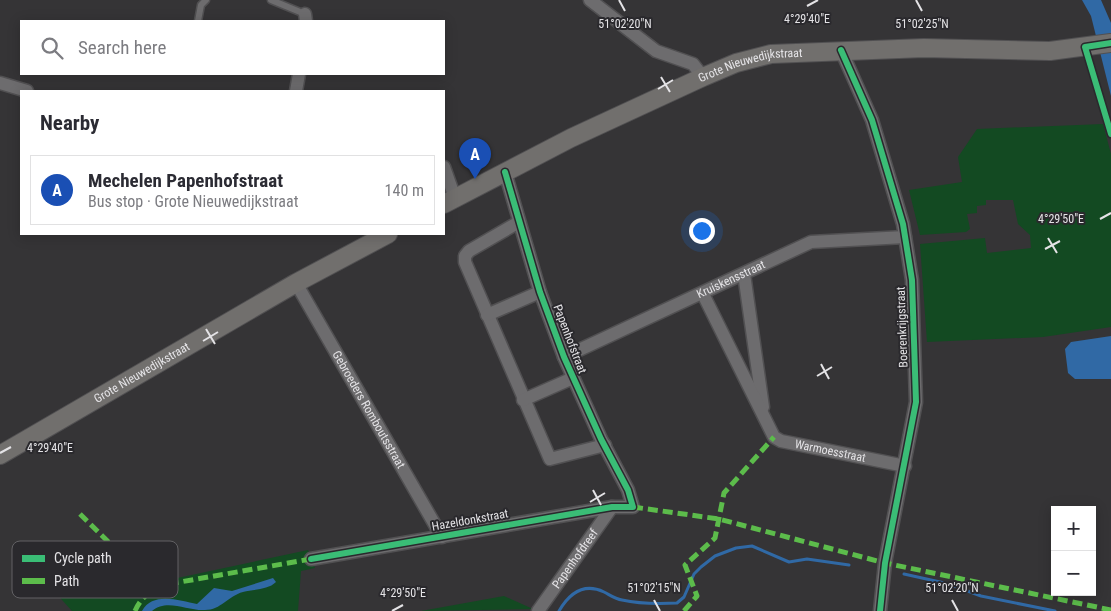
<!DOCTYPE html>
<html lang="en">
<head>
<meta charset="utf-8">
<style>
  body { margin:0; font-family:"Roboto Condensed",sans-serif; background:#f7f7f7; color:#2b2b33 }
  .controls { position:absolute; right:15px; bottom:15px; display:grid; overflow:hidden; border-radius:0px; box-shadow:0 2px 12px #0003 }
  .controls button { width:45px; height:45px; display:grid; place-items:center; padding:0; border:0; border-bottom:1px solid #e1e1e2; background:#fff; color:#2b2b33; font:25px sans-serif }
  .you { position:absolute; left:701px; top:230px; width:18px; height:18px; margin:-12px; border:4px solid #fff; border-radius:50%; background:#1a73e8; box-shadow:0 0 0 8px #1a73e833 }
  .badge { display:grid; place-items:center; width:32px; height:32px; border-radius:50%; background:#ea580c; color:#fff; font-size:16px; font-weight:700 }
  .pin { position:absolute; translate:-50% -41px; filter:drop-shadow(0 1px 2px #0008) }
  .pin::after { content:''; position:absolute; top:26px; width:18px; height:15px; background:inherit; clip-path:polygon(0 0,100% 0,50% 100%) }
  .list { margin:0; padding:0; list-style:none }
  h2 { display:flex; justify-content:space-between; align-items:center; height:65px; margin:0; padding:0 20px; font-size:21px }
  h2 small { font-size:16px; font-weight:400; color:#7c7c81 }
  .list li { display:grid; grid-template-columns:32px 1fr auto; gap:15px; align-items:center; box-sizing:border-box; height:70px; margin:0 10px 10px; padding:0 10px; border:1px solid #e1e1e2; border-radius:0px }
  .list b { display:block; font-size:19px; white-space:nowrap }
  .list p { margin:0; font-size:16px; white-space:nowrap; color:#7c7c81 }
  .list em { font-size:16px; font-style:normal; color:#7c7c81 }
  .icon { flex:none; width:28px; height:28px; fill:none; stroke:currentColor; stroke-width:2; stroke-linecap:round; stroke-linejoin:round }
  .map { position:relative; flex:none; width:1111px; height:611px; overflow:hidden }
  .search { position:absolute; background:#fff; box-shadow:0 2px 12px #0003; left:20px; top:20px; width:425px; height:55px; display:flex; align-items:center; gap:12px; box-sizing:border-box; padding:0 18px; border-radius:0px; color:#7c7c81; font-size:19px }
  .panel { position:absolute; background:#fff; box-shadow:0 2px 12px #0003; left:20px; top:90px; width:425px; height:145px; border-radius:0px }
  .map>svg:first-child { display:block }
  .green { fill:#134a22 }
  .water { fill:#3069a5 }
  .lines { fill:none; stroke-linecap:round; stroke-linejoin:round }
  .stream { stroke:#3069a5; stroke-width:3 }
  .lane-casing { stroke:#515052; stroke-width:9 }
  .street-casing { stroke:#515052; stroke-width:15 }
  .secondary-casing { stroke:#515052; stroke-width:20 }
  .lane { stroke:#6d6c6e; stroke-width:6 }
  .street { stroke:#6d6c6e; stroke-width:12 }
  .secondary { stroke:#716f6d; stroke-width:18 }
  .quiet { stroke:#5cbc4b; stroke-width:5; stroke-dasharray:10 5; stroke-linecap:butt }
  .cycleway-casing { stroke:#2a292d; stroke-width:9 }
  .cycleway { stroke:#3abd76; stroke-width:6 }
  .ticks { fill:none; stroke:#e4e3e6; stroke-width:2 }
  .labels { text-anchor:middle; stroke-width:4; stroke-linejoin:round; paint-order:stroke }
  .street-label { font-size:12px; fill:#e4e3e6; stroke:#2a292d }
  .key { fill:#2a292d; stroke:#626164; stroke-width:1 }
  .key-label { font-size:14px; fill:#e4e3e6 }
  .ticks-label { font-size:12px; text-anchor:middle; fill:#e4e3e6; stroke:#2a292d; stroke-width:4; stroke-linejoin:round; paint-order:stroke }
</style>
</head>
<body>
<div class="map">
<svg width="1111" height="611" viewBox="0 0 1111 611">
  <rect width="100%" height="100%" fill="#353436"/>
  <!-- green -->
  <path class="green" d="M1103,124L1111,154V327L1043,337L927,342L920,244L985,238L987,253L1031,248L1030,235L1018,224L1013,200H986V205L977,206V213L967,214L970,229L966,232L920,235L909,190L962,182L958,157L977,129Z
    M103,542L154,583L308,550L315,568L301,571L298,611H72L43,579Z
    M504,596L533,609L421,611Z"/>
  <!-- water -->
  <path class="water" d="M1082,0H1101L1111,23V96L1091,16Z
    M1111,336V379H1075L1068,373L1065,349L1071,342Z
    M273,578L276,582C268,590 254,589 243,592C228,596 221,610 205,610C187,611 167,598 152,611H142C153,591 180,601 197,604L214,588L232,591Z"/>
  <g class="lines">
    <!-- stream -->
    <path class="stream" d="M904,574L949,584L981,596L1055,611
      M559,611C569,594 583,582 604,592C610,595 615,599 622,600C640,604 658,604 677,603L684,597L694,574L701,567L715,556L736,548L752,546L789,562L807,559L849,565"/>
    <!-- lane casing -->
    <g class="lane-casing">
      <path id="lane" d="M271,0L305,14
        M198,21L201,5L206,0"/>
    </g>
    <!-- street casing -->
    <g class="street-casing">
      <g id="street">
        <path d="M590,0L656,51L693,64L703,77"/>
        <path d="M305,14L306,21"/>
        <path d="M841,50L872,120L903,224L912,280L916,402L885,563L880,611"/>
        <path d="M0,83L27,91"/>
        <path d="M296,91L299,74"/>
        <path d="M444,167L455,198"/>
        <path d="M519,222L469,251L465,256V262L550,459L605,445"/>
        <path d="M744,274L763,407"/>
        <path id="s1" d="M296,283L442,537"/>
        <path id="s2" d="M703,294L774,437L781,441L905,466"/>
        <path d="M487,315L540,292"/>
        <path id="s3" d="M564,357L811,242L905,237"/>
        <path d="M523,400L573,378"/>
        <path d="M311,559L612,507H633L628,490L601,439L564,357L540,292L505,172"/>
        <path id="s4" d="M538,611L612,507"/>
      </g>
    </g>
    <!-- secondary casing -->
    <g class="secondary-casing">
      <g id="secondary">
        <path id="s5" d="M444,204L571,138L703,77L736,63L771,54L924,48L1050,51L1111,43"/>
        <path id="s6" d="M0,455L296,283L388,234"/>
      </g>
    </g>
    <!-- lane -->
    <use href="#lane" class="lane"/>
    <!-- street -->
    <use href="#street" class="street"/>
    <!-- secondary -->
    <use href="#secondary" class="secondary"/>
    <!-- quiet -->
    <path class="quiet" d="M633,507L719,519L885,563L1111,610
      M80,514L155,588
      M135,611C140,599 151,589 163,585L311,559
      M684,611L697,596L685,565L715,538L724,493L774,437"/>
    <!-- cycleway casing -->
    <g class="cycleway-casing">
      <path id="cycleway" d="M1111,43L1085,47L1111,134
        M841,50L872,120L903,224L912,280L916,402L885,563L880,611
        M311,559L612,507H633L628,490L601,439L564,357L540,292L505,172"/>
    </g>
    <!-- cycleway -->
    <use href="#cycleway" class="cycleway"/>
  </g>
  <!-- ticks -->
  <path class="ticks" d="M619,0L625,11M916,0L922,11M807,6L818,0M661,77L670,92M658,89L673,80M1100,219L1111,213M1048,238L1057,253M1045,249L1060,241M206,329L215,344M203,341L218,332M821,364L829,379M817,376L832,367M0,453L11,447M593,490L601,505M590,502L605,493M654,600L660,611M952,600L958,611M392,611L403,605"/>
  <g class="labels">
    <!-- street labels -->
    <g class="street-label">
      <text dy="4" stroke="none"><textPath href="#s5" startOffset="338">Grote Nieuwedijkstraat</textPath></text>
      <text dy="4" stroke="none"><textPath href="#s3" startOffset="184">Kruiskensstraat</textPath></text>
      <text transform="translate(902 327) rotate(-92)" y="4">Boerenkrijgstraat</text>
      <text transform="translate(570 339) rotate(69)" y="4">Papenhofstraat</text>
      <text dy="4" stroke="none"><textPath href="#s6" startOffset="164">Grote Nieuwedijkstraat</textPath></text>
      <text dy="4" stroke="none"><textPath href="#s1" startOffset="146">Gebroeders Romboutsstraat</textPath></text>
      <text dy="4" stroke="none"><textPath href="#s2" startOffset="218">Warmoesstraat</textPath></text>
      <text transform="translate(470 520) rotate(-10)" y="4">Hazeldonkstraat</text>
      <text dy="4" stroke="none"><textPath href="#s4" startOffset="64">Papenhofdreef</textPath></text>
    </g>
  </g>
  <!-- legend -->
  <rect x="12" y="541" width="166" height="57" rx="8" class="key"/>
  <rect x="22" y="555" width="23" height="7" fill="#3abd76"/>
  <rect x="22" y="578" width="23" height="6" fill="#5cbc4b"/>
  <g class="key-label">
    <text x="54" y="563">Cycle path</text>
    <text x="54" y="586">Path</text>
  </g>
  <g class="ticks-label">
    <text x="807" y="23">4°29'40"E</text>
    <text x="625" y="28">51°02'20"N</text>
    <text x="922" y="28">51°02'25"N</text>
    <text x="1061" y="223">4°29'50"E</text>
    <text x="50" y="452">4°29'40"E</text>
    <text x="654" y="592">51°02'15"N</text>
    <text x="952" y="592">51°02'20"N</text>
    <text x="403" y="597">4°29'50"E</text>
  </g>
</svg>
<div class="controls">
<button>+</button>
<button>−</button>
</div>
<div class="you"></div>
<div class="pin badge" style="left:475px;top:179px;background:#1a4fb4">A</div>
<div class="search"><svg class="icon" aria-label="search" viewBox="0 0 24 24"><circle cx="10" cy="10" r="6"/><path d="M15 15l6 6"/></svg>Search here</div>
<section class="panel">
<h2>Nearby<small></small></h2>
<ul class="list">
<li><span class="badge" style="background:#1a4fb4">A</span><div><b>Mechelen Papenhofstraat</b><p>Bus stop · Grote Nieuwedijkstraat</p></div><em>140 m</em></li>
</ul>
</section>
</div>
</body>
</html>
